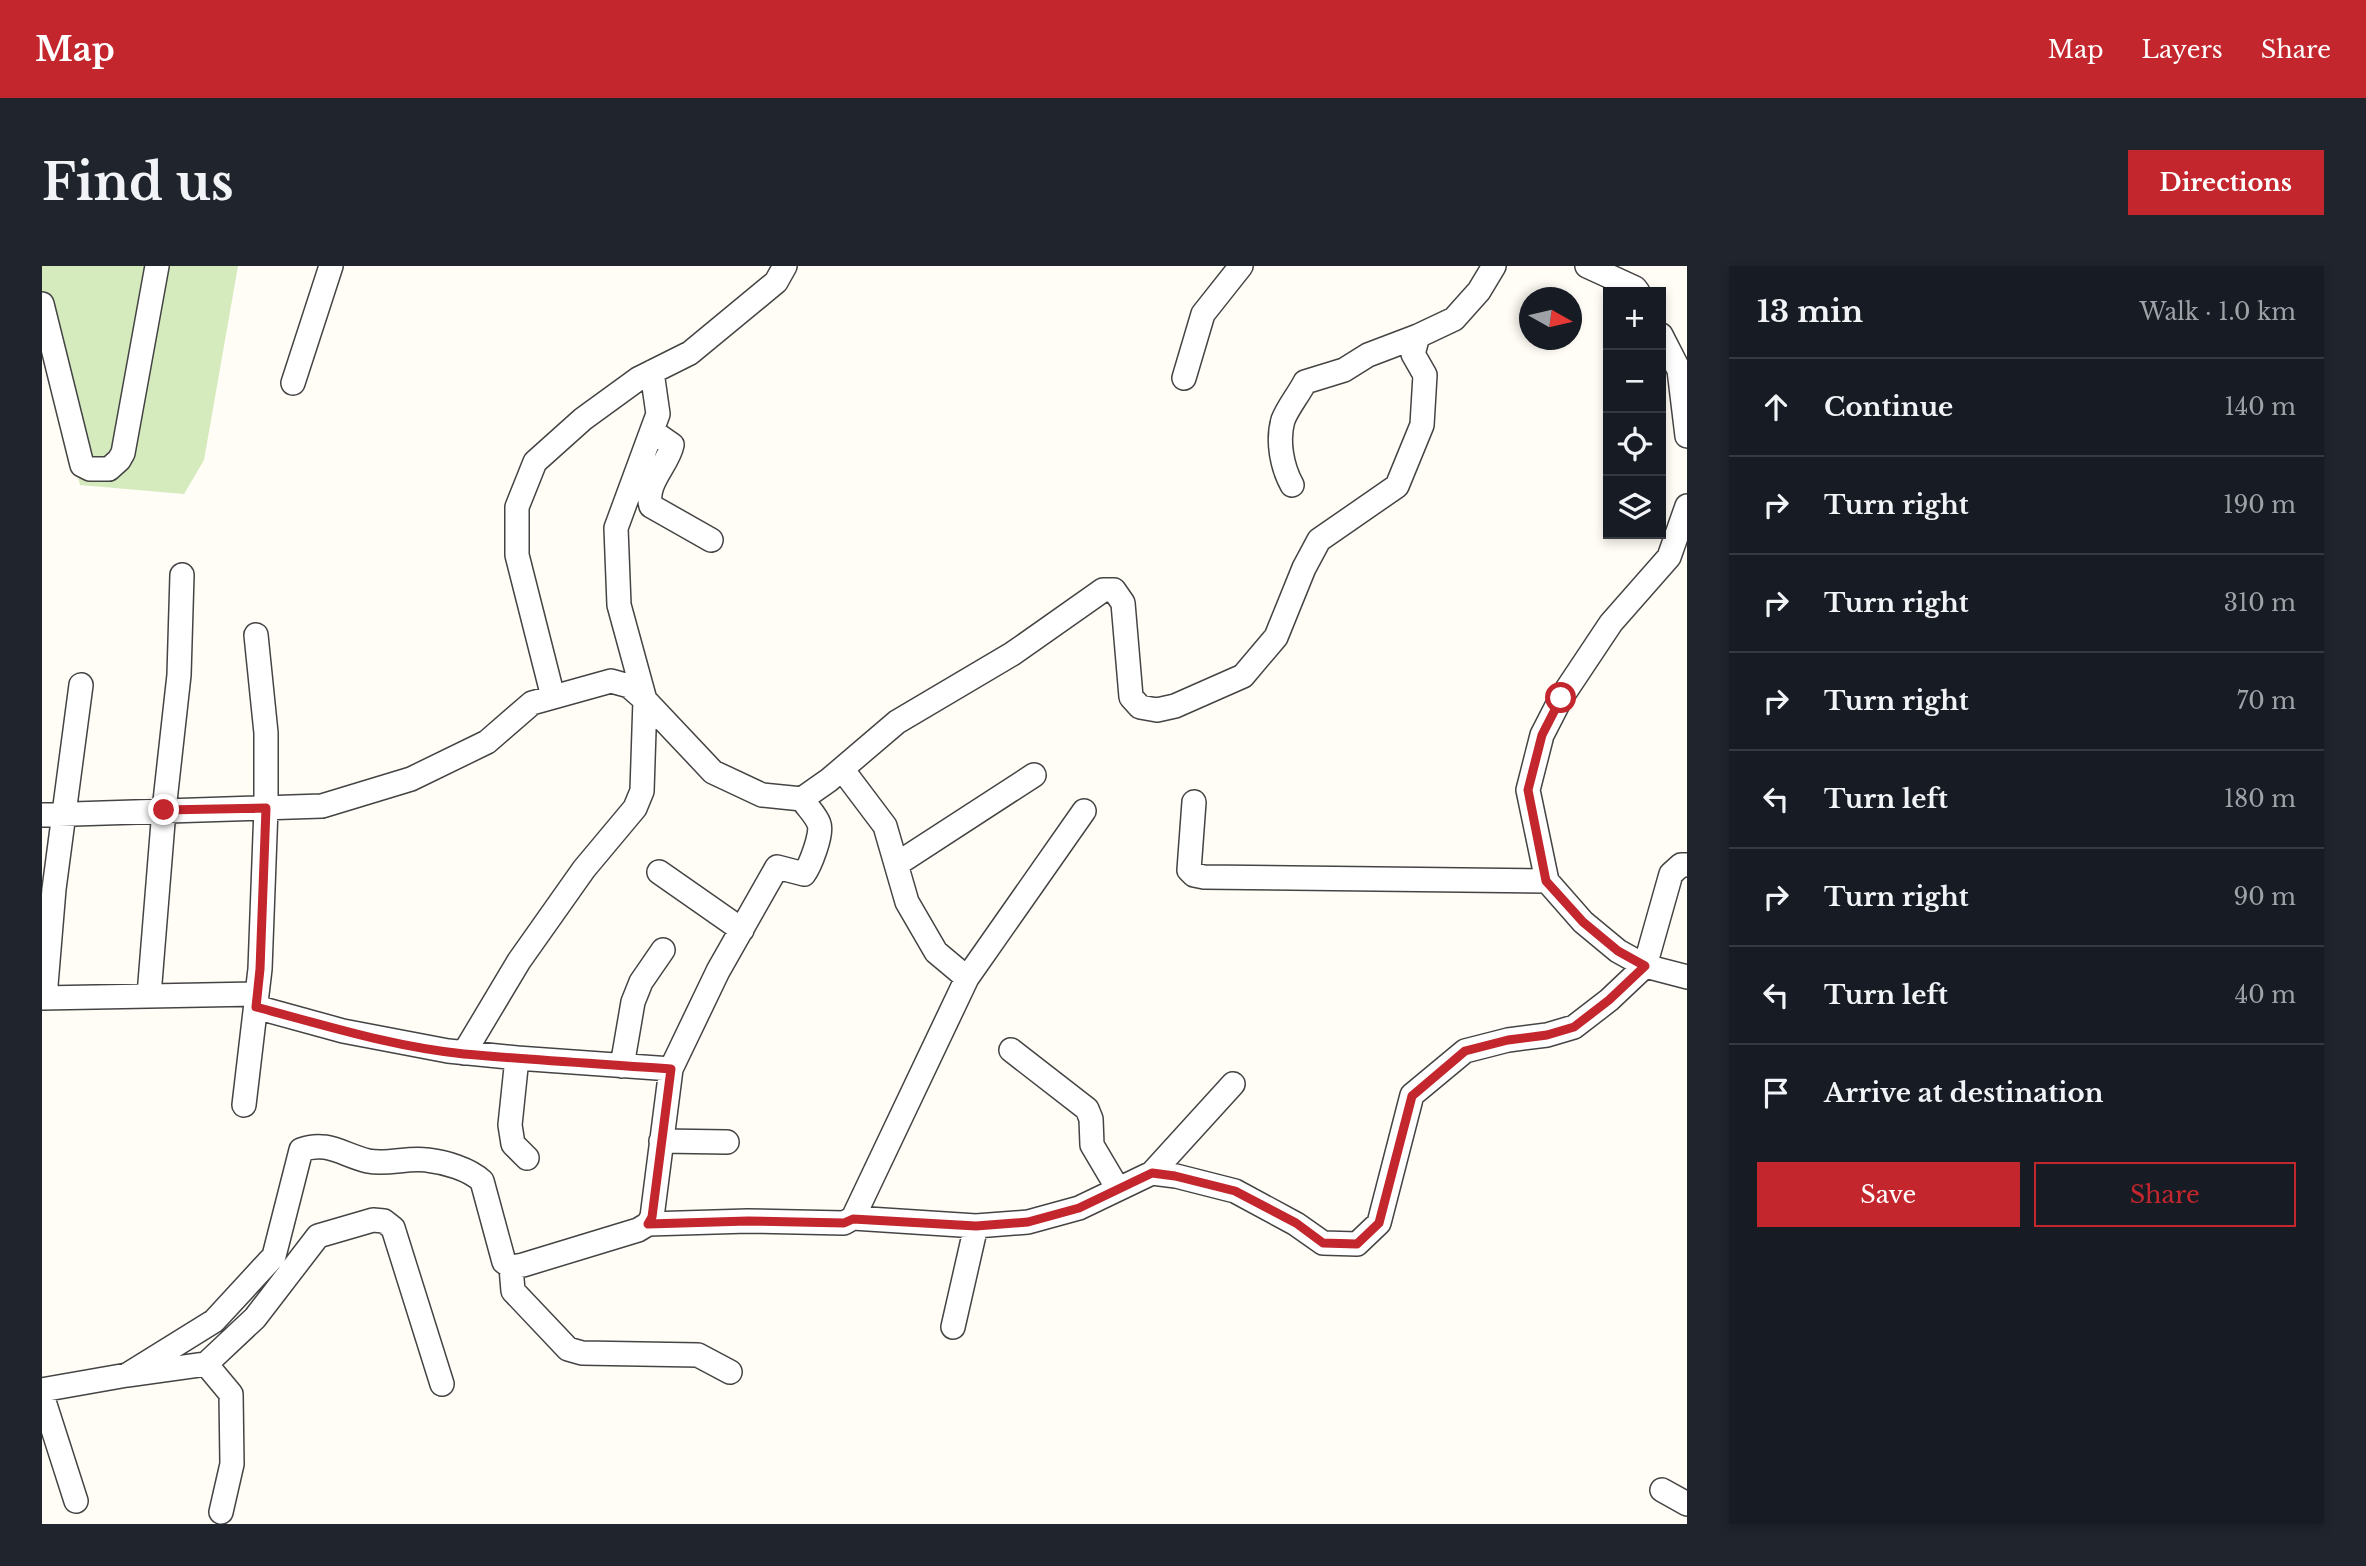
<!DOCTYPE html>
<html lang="en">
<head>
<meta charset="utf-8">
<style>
  body { margin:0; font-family:"Libre Baskerville",serif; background:#20242c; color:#f1f3f6 }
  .controls { position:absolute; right:21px; top:21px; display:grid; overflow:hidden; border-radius:0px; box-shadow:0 4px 10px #0003 }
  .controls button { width:63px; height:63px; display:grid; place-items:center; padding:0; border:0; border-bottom:2px solid #363941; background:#171b24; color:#f1f3f6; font:35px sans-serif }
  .compass { position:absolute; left:1477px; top:21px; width:63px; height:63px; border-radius:50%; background:#171b24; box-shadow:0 4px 10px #0003; rotate:98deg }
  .stop { position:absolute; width:21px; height:21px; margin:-16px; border:5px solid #c4262e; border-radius:50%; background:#fff }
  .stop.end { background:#c4262e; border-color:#fff; box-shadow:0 2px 7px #0008 }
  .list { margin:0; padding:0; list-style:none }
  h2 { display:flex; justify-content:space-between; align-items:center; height:91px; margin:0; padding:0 28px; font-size:30px }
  h2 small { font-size:23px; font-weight:400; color:#9ea1a6 }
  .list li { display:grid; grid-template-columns:46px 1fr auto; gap:21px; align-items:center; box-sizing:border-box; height:98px; padding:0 28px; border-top:2px solid #363941 }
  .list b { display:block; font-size:26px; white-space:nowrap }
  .list em { font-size:23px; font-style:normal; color:#9ea1a6 }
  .actions { display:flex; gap:14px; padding:21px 28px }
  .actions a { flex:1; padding:16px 0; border:2px solid #c4262e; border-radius:0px; text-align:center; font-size:24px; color:#c4262e }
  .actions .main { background:#c4262e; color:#fff }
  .icon { flex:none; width:38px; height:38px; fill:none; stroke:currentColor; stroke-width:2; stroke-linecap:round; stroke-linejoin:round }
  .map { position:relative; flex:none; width:1645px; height:1258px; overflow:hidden; border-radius:0px }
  header { display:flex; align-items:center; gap:42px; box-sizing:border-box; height:98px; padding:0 35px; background:#c4262e; color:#fff }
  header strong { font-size:33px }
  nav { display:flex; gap:38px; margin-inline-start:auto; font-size:24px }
  .intro { display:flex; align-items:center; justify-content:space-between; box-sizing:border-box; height:168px; padding:0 42px }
  h1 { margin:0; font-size:49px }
  .button { padding:18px 32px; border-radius:0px; background:#c4262e; color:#fff; font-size:24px; font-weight:700 }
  main { display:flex; gap:42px; padding:0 42px }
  aside { flex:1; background:#171b24; border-radius:0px; box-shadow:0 4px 10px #0003 }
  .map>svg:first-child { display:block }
  .green { fill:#d5ebbd }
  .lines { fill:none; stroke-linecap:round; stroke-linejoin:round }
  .minor-casing { stroke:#444; stroke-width:26 }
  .minor { stroke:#fff; stroke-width:23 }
  .route { stroke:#c4262e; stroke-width:9 }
</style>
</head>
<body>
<header>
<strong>Map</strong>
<nav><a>Map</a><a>Layers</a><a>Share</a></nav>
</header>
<div class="intro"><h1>Find us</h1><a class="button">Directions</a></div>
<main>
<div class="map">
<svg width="1645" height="1258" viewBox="0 0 1645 1258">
  <rect width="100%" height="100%" fill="#fffdf5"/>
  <!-- green -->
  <path class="green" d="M0,0H196L162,194L142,228L38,219L8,90L0,73Z"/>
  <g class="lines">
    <!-- minor casing -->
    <g class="minor-casing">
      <path id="minor" d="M1545,0L1593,22L1596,26
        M0,38L40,199L48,203H67L77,194L81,187L115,0
        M1619,69L1637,104L1645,170
        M1142,112L1161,48L1199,0
        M251,117L289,0
        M610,165L630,179C626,199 602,218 609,240L669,274
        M1250,219C1240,201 1235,175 1241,154C1246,141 1257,128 1263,116L1302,104L1326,89L1376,70
        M1645,240L1627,291L1569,357L1519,432L1500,469L1486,524L1505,615L1541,656L1576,685L1603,700L1645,711
        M511,431L475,289V241L493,196L541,153L596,113L648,87L734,16L743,0
        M800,503L843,560L865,636L894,686L925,712L1042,545
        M1152,536L1147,604L1152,609L1162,611L1505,615
        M0,549L280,540L369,513L445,476L490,437L569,415L587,420L603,434L671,506L720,529L760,533L787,514L855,456L970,388L1061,324H1072L1081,337L1089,431L1098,441L1115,444L1133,440L1201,410L1234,371L1262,302L1277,274L1355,220L1380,159L1383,109L1371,88L1376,70L1412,53L1437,25L1452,0
        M855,598L992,509
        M617,606L700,664
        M107,729L122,544L137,409L140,309
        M3,731L12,623L39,419
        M0,732L215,728
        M214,741L301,765L406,785L475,792L629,803
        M969,784L1045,843L1049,853L1050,879L1076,923
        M422,787L477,695L542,603L593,542L600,525L603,434L577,339L574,262L616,148L610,106
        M475,792L468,859L471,878L485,892
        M580,800L591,736L599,716L621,684
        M202,839L218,703L224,542V467L214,369
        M619,875L685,876
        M1110,907L1191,818
        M811,952L934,960L986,956L1037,942L1110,907L1134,910L1193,925L1254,958L1281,977L1315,978L1337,957L1370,829L1423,785L1466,774L1505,769L1532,761L1567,734L1603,700L1629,608L1639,599H1645
        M606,958L706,955L802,957L811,952L925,712
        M469,1001L471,1025L526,1083L540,1087L656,1089L688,1106
        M911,1061L934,960
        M164,1098L189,1128L190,1198L179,1246
        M85,1109L172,1055L232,990L259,884C285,874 301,889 326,895C346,899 366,891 385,894C403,896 427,903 440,915L462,996L469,1001L481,999L596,964L606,958L610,951L629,803L676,705L735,601L762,608C768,600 781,567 777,558C774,549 765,541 760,533
        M0,1124L85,1109L164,1098L213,1052L276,970L331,954L342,955L351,962L400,1118
        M0,1129L34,1235
        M1620,1224L1645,1238"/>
    </g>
    <!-- minor -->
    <use href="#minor" class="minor"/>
  </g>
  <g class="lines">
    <!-- route -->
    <path class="route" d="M122,544L224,542L218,703L214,741C282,759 351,781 422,788C491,794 560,798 629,803L610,951L606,958L706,955L802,957L811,953L934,960L986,956L1037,942L1110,907L1133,910L1193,925L1254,957L1281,977L1315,978L1337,957L1370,830L1423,785L1466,774L1505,769L1532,761L1567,734L1603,700L1576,685L1541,656L1504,615L1486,524L1500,469L1519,432"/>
  </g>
</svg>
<div class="controls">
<button>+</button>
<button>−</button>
<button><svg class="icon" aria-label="locate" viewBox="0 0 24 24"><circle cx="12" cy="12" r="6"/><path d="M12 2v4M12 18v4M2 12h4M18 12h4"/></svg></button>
<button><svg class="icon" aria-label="layers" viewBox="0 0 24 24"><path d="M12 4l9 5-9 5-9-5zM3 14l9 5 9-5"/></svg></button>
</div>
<svg class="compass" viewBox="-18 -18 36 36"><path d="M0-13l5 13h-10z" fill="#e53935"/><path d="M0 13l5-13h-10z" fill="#9ea1a6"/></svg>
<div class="stop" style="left:1519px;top:432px"></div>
<div class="stop end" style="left:122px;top:544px"></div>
</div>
<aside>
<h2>13 min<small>Walk · 1.0 km</small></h2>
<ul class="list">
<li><svg class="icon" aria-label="ahead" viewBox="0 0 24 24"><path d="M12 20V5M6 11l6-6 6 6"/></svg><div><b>Continue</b></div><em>140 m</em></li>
<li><svg class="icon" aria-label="right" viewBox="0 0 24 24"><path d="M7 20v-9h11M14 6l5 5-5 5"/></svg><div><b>Turn right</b></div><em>190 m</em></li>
<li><svg class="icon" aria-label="right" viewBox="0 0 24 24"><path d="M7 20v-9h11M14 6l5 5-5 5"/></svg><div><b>Turn right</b></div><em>310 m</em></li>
<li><svg class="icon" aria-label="right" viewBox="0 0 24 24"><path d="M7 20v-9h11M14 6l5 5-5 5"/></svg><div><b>Turn right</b></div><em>70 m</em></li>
<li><svg class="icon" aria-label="left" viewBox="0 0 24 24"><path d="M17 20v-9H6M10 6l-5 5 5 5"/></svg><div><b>Turn left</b></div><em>180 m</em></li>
<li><svg class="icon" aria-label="right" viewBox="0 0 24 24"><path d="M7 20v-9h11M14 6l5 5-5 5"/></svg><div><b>Turn right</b></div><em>90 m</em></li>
<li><svg class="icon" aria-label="left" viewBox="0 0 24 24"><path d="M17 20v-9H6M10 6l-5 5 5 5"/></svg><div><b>Turn left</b></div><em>40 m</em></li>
<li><svg class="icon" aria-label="arrive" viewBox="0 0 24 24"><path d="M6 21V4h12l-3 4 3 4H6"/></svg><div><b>Arrive at destination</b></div></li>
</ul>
<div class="actions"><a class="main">Save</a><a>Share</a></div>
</aside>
</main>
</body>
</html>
